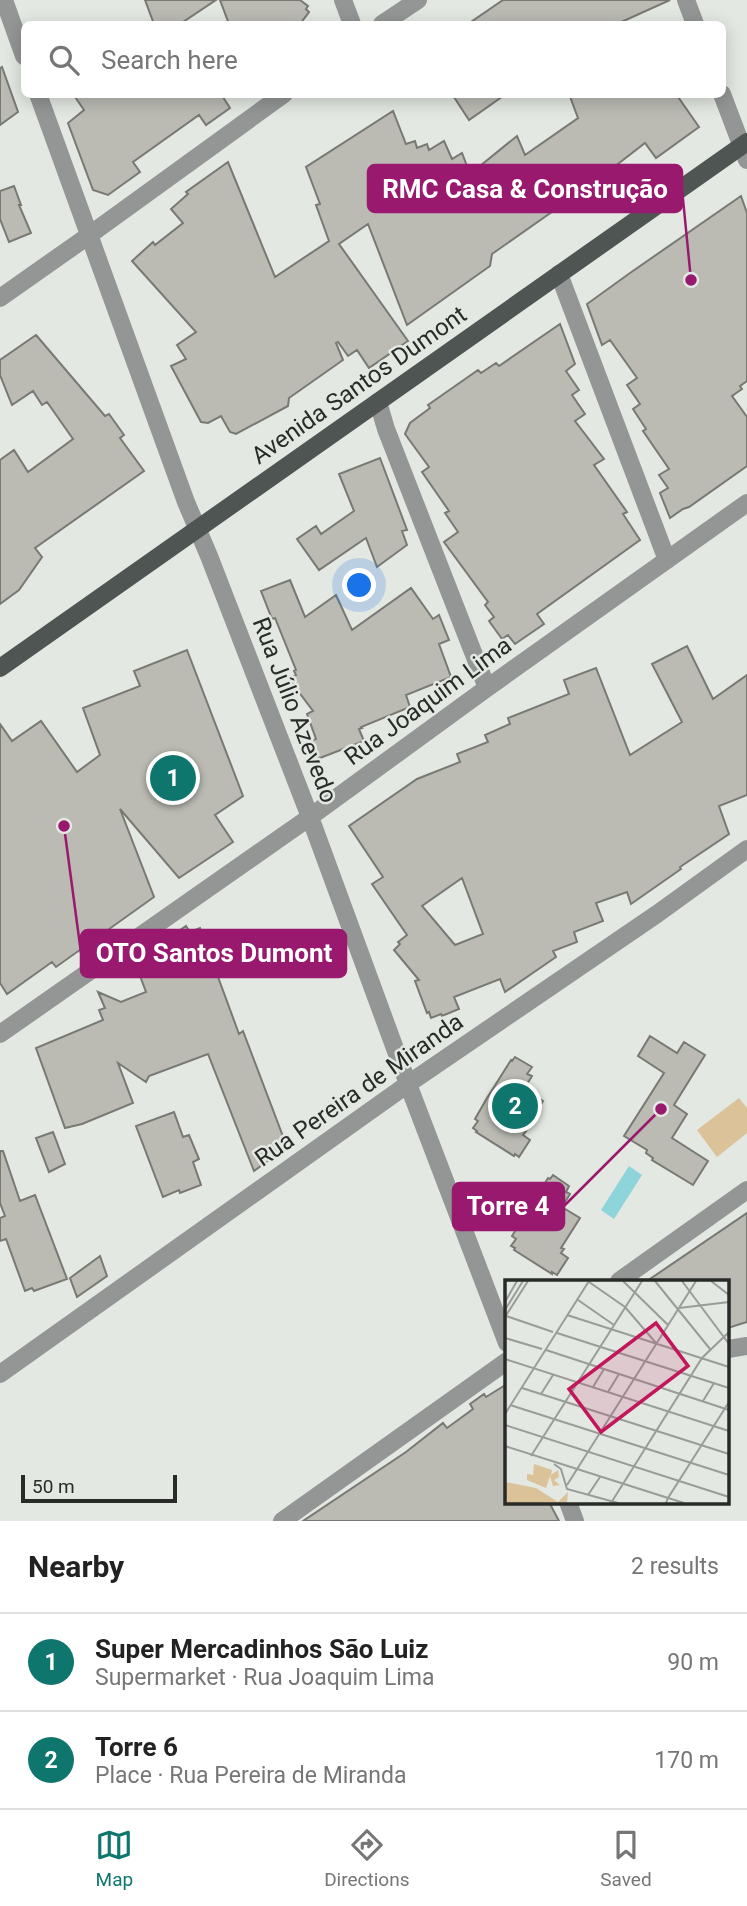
<!DOCTYPE html>
<html lang="en">
<head>
<meta charset="utf-8">
<style>
  body { margin:0; font-family:Roboto,sans-serif; background:#f2f2f2; color:#222 }
  .scale { position:absolute; left:21px; bottom:18px; width:156px; box-sizing:border-box; padding-left:7px; border:4px solid #292b29; border-top:0; font-size:19px; line-height:24px; white-space:nowrap; color:#292b29; -webkit-text-stroke:5px #e3e8e2; paint-order:stroke }
  .you { position:absolute; left:360px; top:586px; width:24px; height:24px; margin:-18px; border:5px solid #fff; border-radius:50%; background:#1a73e8; box-shadow:0 0 0 10px #1a73e833 }
  .badge { display:grid; place-items:center; width:46px; height:46px; border-radius:50%; background:#0f766e; color:#fff; font-size:23px; font-weight:700 }
  .pin { position:absolute; translate:-50% -50%; border:4px solid #fff; box-shadow:0 2px 7px #0006 }
  .list { margin:0; padding:0; list-style:none }
  h2 { display:flex; justify-content:space-between; align-items:center; height:91px; margin:0; padding:0 28px; font-size:30px }
  h2 small { font-size:23px; font-weight:400; color:#767676 }
  .list li { display:grid; grid-template-columns:46px 1fr auto; gap:21px; align-items:center; box-sizing:border-box; height:98px; padding:0 28px; border-top:2px solid #e0e0e0 }
  .list b { display:block; font-size:26px; white-space:nowrap }
  .list p { margin:0; font-size:23px; white-space:nowrap; color:#767676 }
  .list em { font-size:23px; font-style:normal; color:#767676 }
  .icon { flex:none; width:38px; height:38px; fill:none; stroke:currentColor; stroke-width:2; stroke-linecap:round; stroke-linejoin:round }
  .map { position:relative; flex:none; width:747px; height:1521px; overflow:hidden }
  .search { position:absolute; background:#fff; box-shadow:0 4px 18px #0003; left:21px; right:21px; top:21px; height:77px; display:flex; align-items:center; gap:18px; box-sizing:border-box; padding:0 24px; border-radius:10px; color:#767676; font-size:26px }
  .sheet { height:287px; background:#fff }
  nav { display:flex; justify-content:space-around; align-items:center; box-sizing:border-box; height:98px; border-top:2px solid #e0e0e0; background:#fff; font-size:19px; color:#767676 }
  nav a { display:grid; justify-items:center; gap:4px }
  nav .on { color:#0f766e }
  .map>svg:first-child { display:block }
  .green { fill:#dcc299 }
  .water { fill:#8ed4db }
  .building { fill:#bbbbb4; stroke:#797973; stroke-width:2; fill-rule:evenodd }
  .lines { fill:none; stroke-linecap:round; stroke-linejoin:round }
  .minor { stroke:#939695; stroke-width:18 }
  .tertiary { stroke:#939695; stroke-width:18 }
  .primary { stroke:#4f5553; stroke-width:18 }
  .labels { text-anchor:middle; stroke-width:5; stroke-linejoin:round; paint-order:stroke }
  .street-label { font-size:24px; fill:#292b29; stroke:#e3e8e2 }
  .inset-road { fill:none; stroke:#999c98; stroke-width:2 }
  .view { fill:#c2185b; fill-opacity:0.15; stroke:#c2185b; stroke-width:3.5 }
  .inset-edge { fill:none; stroke:#292b29; stroke-width:3.5 }
  .leader { fill:none; stroke:#99196f; stroke-width:2.5 }
  .callout-dot { fill:#99196f; stroke:#e3e8e2; stroke-width:2.5 }
  .callout { fill:#99196f; stroke:#99196f; stroke-width:2.5 }
  .callout-label { font-size:26px; text-anchor:middle; font-weight:bold; fill:#fff }
</style>
</head>
<body>
<div class="map">
<svg width="747" height="1521" viewBox="0 0 747 1521">
  <rect width="100%" height="100%" fill="#e3e8e2"/>
  <!-- green -->
  <path class="green" d="M739,1098L747,1108V1133L717,1157L697,1130Z"/>
  <!-- water -->
  <path class="water" d="M629,1166L642,1175L614,1219L601,1210Z"/>
  <!-- building -->
  <path class="building" d="M145,0H216L180,24H154Z
    M220,0H300L308,6L306,9L309,12L300,24H229Z
    M503,0H670L617,24H468Z
    M2,67L18,112L0,125V68Z
    M73,94H221L230,108L206,125L199,115L133,162L140,172L108,195L93,190L68,123L84,110Z
    M452,94H506L469,120Z
    M569,94H676L699,127L656,158L645,143L596,181L492,254L490,266L407,325L368,224L339,244L408,341L369,368L357,350L348,356L338,342L336,343L343,360L289,398L288,406L236,434L230,432L221,416L208,423L201,422L171,366L186,359L177,345L196,332L132,261L153,242L155,245L183,223L171,209L188,194L186,192L228,162L275,277L329,241L316,205L320,204L306,167L393,111L406,144L415,141L417,148L427,144L429,150L444,141L452,159L462,153L470,174L517,136L525,155L578,118Z
    M14,186L21,205H19L31,233L9,242L0,219V191Z
    M741,196L747,213V381L740,386L742,389L732,396L747,417V466L689,507L683,509L670,518L660,493L668,488L659,475L669,469L643,431L646,429L633,409L640,404L627,385L637,378L610,340L602,345L587,304L630,273Z
    M560,324L575,364L566,371L579,390L572,395L585,414L575,421L604,459L594,465L627,512L623,514L640,540L537,614L544,624L515,644L508,635L502,639L489,621L494,617L485,605L488,602L444,542L458,532L445,513L449,511L422,472L429,467L405,434L410,423L430,408L428,405L478,370L481,373L496,363L499,366Z
    M36,335L105,416L109,414L124,435L120,438L144,471L35,548L42,557L19,590L0,604V460L14,450L28,472L73,439L47,402L42,405L33,391L12,405L0,375V360Z
    M380,458L407,530L402,531L407,545L377,567L366,538L319,570L297,539L316,526L321,534L354,511L339,474Z
    M290,580L305,617L336,595L352,630L411,588L433,619L439,615L449,640L439,644L451,677L406,695L410,707L361,727L362,728L359,729L364,741L315,760L308,742L316,739L307,714L313,711L289,679L296,675L294,671L296,670L275,618L272,619L261,591Z
    M687,646L713,699L747,675V795L719,806L729,834L680,867L681,869L631,904L627,892L596,903L603,921L574,932L577,942L553,951L556,957L505,992L500,979L454,997L459,1009L442,1016L441,1014L431,1018L429,1012L427,1013L415,981L419,980L394,950L400,944L398,942L407,935L372,884L383,877L349,826L417,779L460,762L457,754L488,742L485,735L510,724L508,718L569,694L564,680L596,668L630,755L682,722L652,664ZM462,878L483,934L455,945L422,906Z
    M187,650L243,796L215,815L233,842L179,878L120,809L154,897L56,967L52,962L7,994L0,983V724L12,741L41,721L77,772L100,755L83,708L140,686L134,671Z
    M186,926L190,932L200,928L239,1034L243,1031L287,1147L254,1171L208,1054L149,1076L146,1082L118,1063L133,1103L82,1124L65,1128L36,1048L103,1020L99,1010L105,1008L98,992L121,1002L146,992L137,968L167,948L163,942Z
    M650,1036L677,1053L684,1042L705,1055L674,1105L687,1114L672,1138L708,1161L693,1185L652,1160L653,1158L646,1153L647,1150L624,1136L664,1073L638,1056Z
    M515,1057L532,1067L527,1074L532,1076L524,1089L543,1101L524,1130L526,1131L523,1135L530,1140L519,1157L515,1154L514,1156L476,1132L477,1131L473,1128L478,1121L475,1119L487,1098L511,1060L512,1061Z
    M174,1112L183,1137L189,1135L199,1159L193,1162L201,1185L180,1193L179,1190L163,1197L136,1126Z
    M53,1132L65,1164L49,1172L36,1138Z
    M0,1151H3L20,1201L35,1195L67,1279L34,1291L32,1288L25,1291L6,1239L0,1241V1218L5,1216L0,1203Z
    M553,1175L569,1186L566,1192L570,1194L562,1207L580,1218L561,1248L564,1249L561,1253L568,1258L557,1275L552,1272V1274L514,1250L515,1248L511,1246L516,1239L512,1236L548,1178L550,1179Z
    M747,1213V1322L728,1328V1281H647Z
    M100,1256L107,1276L77,1297L70,1278Z
    M507,1384V1502H549L559,1521H303L406,1452L443,1423L447,1428L473,1409L470,1404L484,1394L486,1397Z"/>
  <g class="lines">
    <!-- minor -->
    <path class="minor" d="M4,0L24,56
      M343,0L352,24
      M686,0L695,24
      M382,24L418,0
      M38,94L186,502L209,556L310,817L408,1084L507,1343
      M722,94L747,160
      M559,274L667,560
      M0,298L88,236L284,94
      M378,402L386,429L487,688
      M0,1034L310,817L487,688L747,503
      M619,1281L747,1190
      M0,1374L408,1084L657,914L747,849
      M568,1502L575,1521"/>
    <!-- tertiary -->
    <path class="tertiary" d="M728,1349L747,1346
      M282,1521L507,1361"/>
    <!-- primary -->
    <path class="primary" d="M0,668L747,142"/>
  </g>
  <g class="labels">
    <!-- street labels -->
    <g class="street-label">
      <text transform="translate(359 385) rotate(-35)" y="8">Avenida Santos Dumont</text>
      <text transform="translate(428 701) rotate(-36)" y="8">Rua Joaquim Lima</text>
      <text transform="translate(295 710) rotate(69)" y="8">Rua Júlio Azevedo</text>
      <text transform="translate(359 1090) rotate(-35)" y="8">Rua Pereira de Miranda</text>
    </g>
  </g>
  <!-- overview -->
  <g transform="translate(505 1280)">
    <rect width="224" height="224" fill="#e3e8e2"/>
    <path d="M29,184L47,190L46,195L53,190L54,197L49,200L55,205L48,206L45,196L41,208L22,200V194L28,195ZM0,202L31,208L53,222L63,212L62,223H0Z" fill="#dcc299"/>
    <path class="inset-road" d="M118,1L163,45M150,1L205,69M177,1L224,64M206,1L224,15M84,2L120,27L151,63M73,20L109,45M0,22L12,1M174,28L224,22M0,30L18,1M62,35L224,87M1,36L48,52M0,37L23,1M52,53L224,108M0,58L37,69M41,70L224,130M0,79L224,151M88,107L99,89M17,108L224,174M103,112L114,94M36,114L48,95M198,121L209,103M5,125L224,195M0,134L84,1M0,145L224,217M0,166L163,218L161,223M26,176L137,1M49,184L56,189L62,209L113,223M62,205L191,1M83,215L95,197M106,223L197,78L224,52M179,223L163,218L224,122"/>
    <path class="view" d="M151,43L183,86L96,152L64,109Z"/>
    <rect width="224" height="224" class="inset-edge"/>
  </g>
  <!-- callouts -->
  <path class="leader" d="M691 280L682 189M64 826L81 953M661 1109L564 1206"/>
  <g class="callout-dot">
    <circle cx="691" cy="280" r="7"/>
    <circle cx="64" cy="826" r="7"/>
    <circle cx="661" cy="1109" r="7"/>
  </g>
  <g class="callout">
    <rect x="368" y="165" width="314" height="47" rx="7"/>
    <rect x="81" y="930" width="265" height="47" rx="7"/>
    <rect x="453" y="1183" width="111" height="47" rx="7"/>
  </g>
  <g class="callout-label">
    <text x="525" y="198">RMC Casa &amp; Construção</text>
    <text x="214" y="962">OTO Santos Dumont</text>
    <text x="508" y="1215">Torre 4</text>
  </g>
</svg>
<div class="scale">50 m</div>
<div class="you"></div>
<div class="pin badge" style="left:173px;top:778px">1</div>
<div class="pin badge" style="left:515px;top:1106px">2</div>
<div class="search"><svg class="icon" aria-label="search" viewBox="0 0 24 24"><circle cx="10" cy="10" r="6"/><path d="M15 15l6 6"/></svg>Search here</div>
</div>
<section class="sheet">
<h2>Nearby<small>2 results</small></h2>
<ul class="list">
<li><span class="badge">1</span><div><b>Super Mercadinhos São Luiz</b><p>Supermarket · Rua Joaquim Lima</p></div><em>90 m</em></li>
<li><span class="badge">2</span><div><b>Torre 6</b><p>Place · Rua Pereira de Miranda</p></div><em>170 m</em></li>
</ul>
</section>
<nav>
<a class="on"><svg class="icon" aria-label="map" viewBox="0 0 24 24"><path d="M3 6l6-2 6 2 6-2v14l-6 2-6-2-6 2zM9 4v14M15 6v14"/></svg>Map</a>
<a><svg class="icon" aria-label="directions" viewBox="0 0 24 24"><path d="M12 3l9 9-9 9-9-9zM9 14v-3h6M13 9l2 2-2 2"/></svg>Directions</a>
<a><svg class="icon" aria-label="saved" viewBox="0 0 24 24"><path d="M7 4h10v16l-5-4-5 4z"/></svg>Saved</a>
</nav>
</body>
</html>
